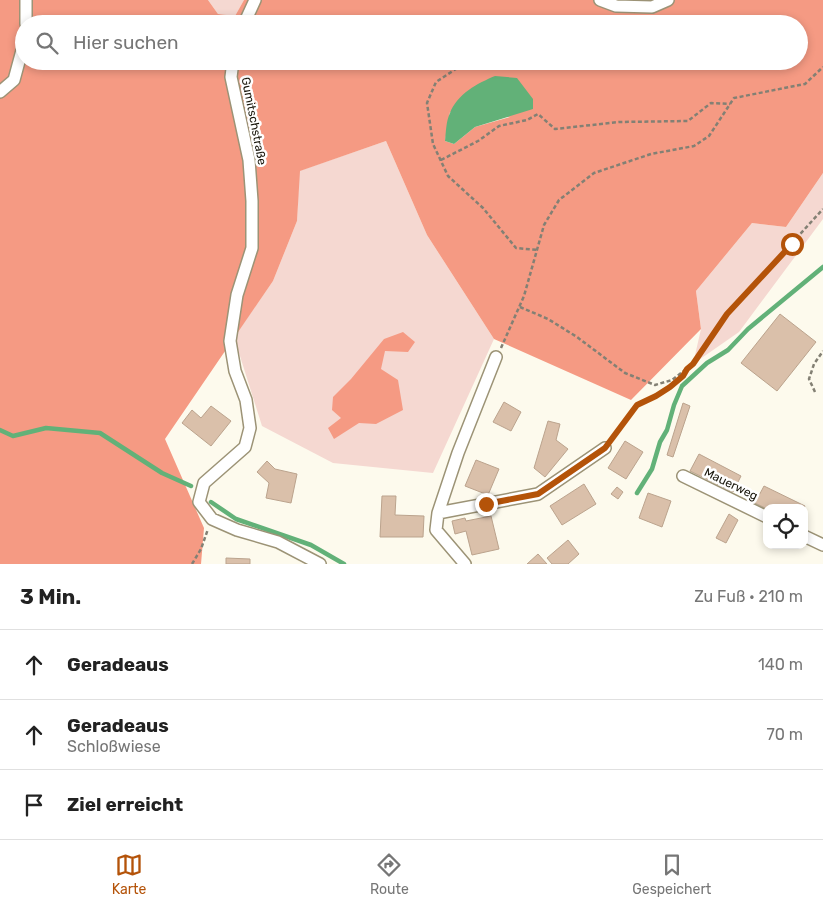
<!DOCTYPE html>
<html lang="de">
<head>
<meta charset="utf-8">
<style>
  body { margin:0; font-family:Rubik,sans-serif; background:#f6f6f6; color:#222 }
  .controls { position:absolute; right:15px; bottom:15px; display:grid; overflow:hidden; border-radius:10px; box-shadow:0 2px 8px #0003 }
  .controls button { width:45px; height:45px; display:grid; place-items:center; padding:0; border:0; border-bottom:1px solid #e0e0e0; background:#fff; color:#222; font:25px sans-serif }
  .stop { position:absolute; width:15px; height:15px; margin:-11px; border:4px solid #b45309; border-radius:50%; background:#fff }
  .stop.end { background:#b45309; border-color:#fff; box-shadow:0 1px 5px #0008 }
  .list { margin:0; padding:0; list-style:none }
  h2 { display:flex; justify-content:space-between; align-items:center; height:65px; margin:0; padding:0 20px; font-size:21px }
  h2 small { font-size:16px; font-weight:400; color:#767676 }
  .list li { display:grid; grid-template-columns:32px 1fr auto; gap:15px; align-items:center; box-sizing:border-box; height:70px; padding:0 20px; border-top:1px solid #e0e0e0 }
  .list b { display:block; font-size:19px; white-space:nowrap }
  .list p { margin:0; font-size:16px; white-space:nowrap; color:#767676 }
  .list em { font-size:16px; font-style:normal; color:#767676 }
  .icon { flex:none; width:28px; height:28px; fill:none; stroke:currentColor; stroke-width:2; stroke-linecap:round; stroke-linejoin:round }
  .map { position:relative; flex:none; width:823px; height:564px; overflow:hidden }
  .search { position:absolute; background:#fff; box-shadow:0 2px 8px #0003; left:15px; right:15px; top:15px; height:55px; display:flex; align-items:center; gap:12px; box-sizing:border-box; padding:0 18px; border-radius:28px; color:#767676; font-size:19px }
  .sheet { height:275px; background:#fff }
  nav { display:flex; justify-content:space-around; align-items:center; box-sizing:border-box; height:70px; border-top:1px solid #e0e0e0; background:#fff; font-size:14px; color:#767676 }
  nav a { display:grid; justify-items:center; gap:2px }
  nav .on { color:#b45309 }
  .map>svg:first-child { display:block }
  .green { fill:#f5d8d1 }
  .forest { fill:#f59a83; fill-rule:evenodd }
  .water { fill:#62b178 }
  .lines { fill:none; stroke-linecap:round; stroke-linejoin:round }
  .stream { stroke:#62b178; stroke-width:4.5 }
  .building { fill:#dac0aa; stroke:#bba38d }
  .minor-casing { stroke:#9c9376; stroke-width:14 }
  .path { stroke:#838074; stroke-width:2.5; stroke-dasharray:4 2.5; stroke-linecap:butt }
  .minor { stroke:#fff; stroke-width:11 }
  .route { stroke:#b45309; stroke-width:6 }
  .labels { text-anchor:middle; stroke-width:5; stroke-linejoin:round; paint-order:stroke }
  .street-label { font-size:12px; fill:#18150a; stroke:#fff }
</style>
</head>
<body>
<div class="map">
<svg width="823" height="564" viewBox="0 0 823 564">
  <rect width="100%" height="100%" fill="#fdfaed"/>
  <!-- green -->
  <path class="green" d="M208,0H244L235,16L218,14Z
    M386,141L427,235L494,339L433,473L333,463L262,426L234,337L273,281L297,221L299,171Z
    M823,173V219L739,332L693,364L701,329L696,291L752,223L786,227Z"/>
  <!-- forest -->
  <path class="forest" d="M0,0H208L218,14L235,16L244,0H823V173L786,227L752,223L696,291L701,329L631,400L494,339L427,235L386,141L300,171L297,221L273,281L165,439L204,528L201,564H0ZM24,24H799V61H24ZM450,112L510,117L475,127L454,144L445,141Z
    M403,332L415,342L408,352L385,351L381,369L398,380L403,410L376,424L359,423L334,439L328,428L341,418L332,410L333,397L351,379L384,339Z"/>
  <!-- water -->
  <path class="water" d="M495,76L517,78L533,99V109L475,127L454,144L445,141C446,132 446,121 450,113C457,94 478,83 495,76Z"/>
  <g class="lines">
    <!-- stream -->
    <path class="stream" d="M0,430L13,436L46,428L100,433L162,473L191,486
      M637,493L652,469L660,442L667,430L674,405L682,386L707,363L728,350L748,329L823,267
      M211,502L236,519L311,545L344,564"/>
  </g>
  <!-- building -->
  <path class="building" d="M780,314L816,342L777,391L741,363Z
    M504,402L521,412L511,431L493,422Z
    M683,403L690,406L673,457L667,455Z
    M211,406L231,421L211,446L182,423L192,410L201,418Z
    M548,421L560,424L556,440L568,449L545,477L534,468Z
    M625,441L643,452L626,479L608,468Z
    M699,454L741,476L733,492L690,471Z
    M476,460L499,469L488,495L465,486Z
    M267,461L275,469L297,474L291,503L266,498L269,483L257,472Z
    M584,484L596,504L562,525L550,506Z
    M764,486L805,506L804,508L767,509L755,503Z
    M617,487L623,492L618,499L611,494Z
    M648,493L671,501L662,527L639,518Z
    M382,496H396L395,515L424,516L423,537H380Z
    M729,514L738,520L726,543L716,538Z
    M491,516L499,549L472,555L466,531L455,534L452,521L465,518L466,521Z
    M568,540L579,554L568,564H552L547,558Z
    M538,554L547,564H527Z
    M226,558L250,559V564H226Z"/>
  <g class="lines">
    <!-- minor casing -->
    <g class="minor-casing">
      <path id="minor" d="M26,0V24
        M600,0L616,6L652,7L668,0
        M244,24L255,0
        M233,61L231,77L249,160L252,201V248L237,295L230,341L235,371L246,400L250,428L245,447L204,483L199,502L212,519L237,530L278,542L320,564
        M0,92L14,80L24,43
        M683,476L767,517
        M438,513L458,453L496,357
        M804,536L823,545
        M465,564L436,530L438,513L538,494L605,448"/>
    </g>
    <!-- path -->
    <path class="path" d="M629,24L638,20
      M468,61L436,82L427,103L433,144L448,176L483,208L516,248L538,250
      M546,61L547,63L550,61
      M441,160L478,141L499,126L527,120L538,114L555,129L619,122L688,121L711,103L730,104
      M520,307L548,319L577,337L625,373L655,385L672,380L693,364L727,314L823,209
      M501,348L524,296L544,225L559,200L594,173L651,154L694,146L709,136L734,98L805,84L823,67
      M815,392L809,379L814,364L823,351
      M612,438L637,405L656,396L670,387L683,376L686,371
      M192,564L201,549L208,529"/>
    <!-- minor -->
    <use href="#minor" class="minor"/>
  </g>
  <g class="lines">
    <!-- route -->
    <path class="route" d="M486,504L538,494L605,448L637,405L656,396L670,387L683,376L687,369L693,364L727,314L792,244"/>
  </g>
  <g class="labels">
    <!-- street labels -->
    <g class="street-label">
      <text transform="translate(254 121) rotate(79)" y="4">Gumitschstraße</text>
      <text transform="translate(731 484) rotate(26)" y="4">Mauerweg</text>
    </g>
  </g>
</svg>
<div class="controls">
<button><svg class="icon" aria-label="locate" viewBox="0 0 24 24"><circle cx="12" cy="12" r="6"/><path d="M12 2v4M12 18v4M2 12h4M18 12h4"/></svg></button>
</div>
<div class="stop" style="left:792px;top:244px"></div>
<div class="stop end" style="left:486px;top:504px"></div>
<div class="search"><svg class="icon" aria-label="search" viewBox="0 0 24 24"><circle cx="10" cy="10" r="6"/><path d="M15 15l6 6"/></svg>Hier suchen</div>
</div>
<section class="sheet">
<h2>3 Min.<small>Zu Fuß · 210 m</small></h2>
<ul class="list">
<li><svg class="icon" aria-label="ahead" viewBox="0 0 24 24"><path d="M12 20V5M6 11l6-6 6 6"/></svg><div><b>Geradeaus</b></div><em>140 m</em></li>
<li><svg class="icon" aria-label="ahead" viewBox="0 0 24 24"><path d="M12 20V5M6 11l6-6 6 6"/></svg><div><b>Geradeaus</b><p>Schloßwiese</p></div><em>70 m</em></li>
<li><svg class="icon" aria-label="arrive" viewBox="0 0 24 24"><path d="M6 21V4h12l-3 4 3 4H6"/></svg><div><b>Ziel erreicht</b></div></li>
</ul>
</section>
<nav>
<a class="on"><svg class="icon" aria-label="map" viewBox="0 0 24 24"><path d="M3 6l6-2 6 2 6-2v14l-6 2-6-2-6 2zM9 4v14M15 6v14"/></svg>Karte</a>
<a><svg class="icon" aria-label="directions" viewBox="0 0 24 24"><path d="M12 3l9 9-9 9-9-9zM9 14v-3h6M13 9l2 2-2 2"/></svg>Route</a>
<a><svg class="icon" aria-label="saved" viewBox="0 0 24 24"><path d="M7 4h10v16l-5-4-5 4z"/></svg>Gespeichert</a>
</nav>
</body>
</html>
